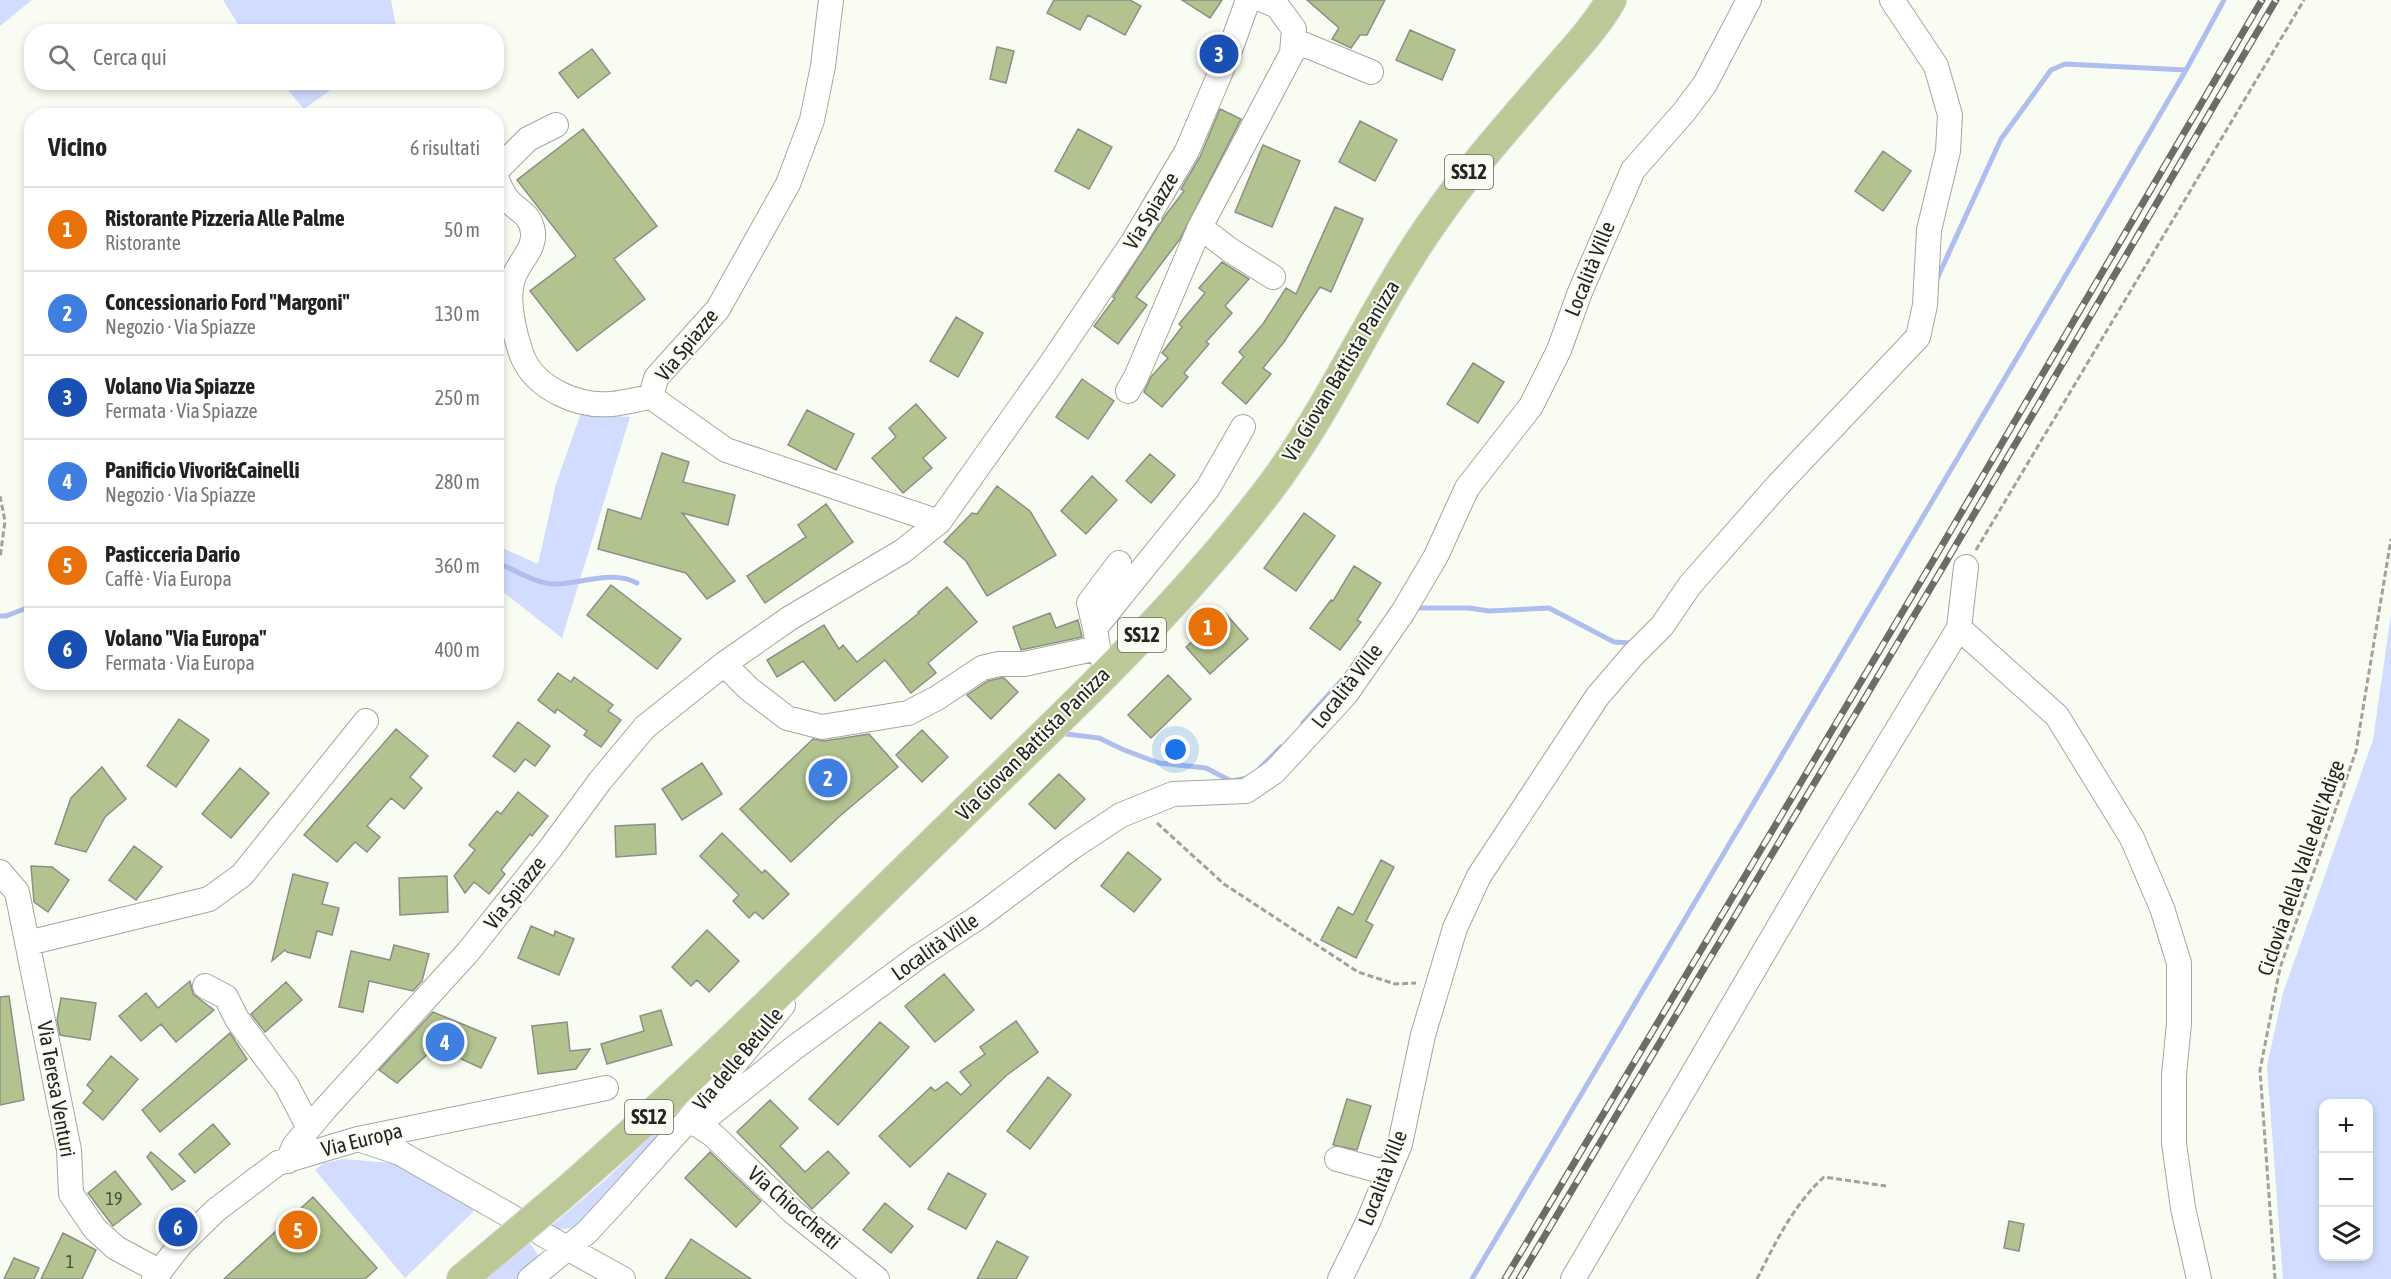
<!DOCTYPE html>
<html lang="it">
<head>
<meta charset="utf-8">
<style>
  body { margin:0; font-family:"Asap Condensed",sans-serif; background:#f2f2f2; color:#222 }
  .controls { position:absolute; right:18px; bottom:18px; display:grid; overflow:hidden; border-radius:12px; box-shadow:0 3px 9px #0003 }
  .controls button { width:54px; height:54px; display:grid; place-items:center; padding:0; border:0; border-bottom:2px solid #e0e0e0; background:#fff; color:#222; font:30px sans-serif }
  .you { position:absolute; left:1176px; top:750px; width:21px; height:21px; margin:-15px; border:4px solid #fff; border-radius:50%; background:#1a73e8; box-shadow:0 0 0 9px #1a73e833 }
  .badge { display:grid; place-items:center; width:39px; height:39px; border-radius:50%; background:#3d4ec1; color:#fff; font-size:20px; font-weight:700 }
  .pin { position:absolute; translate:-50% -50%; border:3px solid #fff; box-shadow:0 2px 6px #0006 }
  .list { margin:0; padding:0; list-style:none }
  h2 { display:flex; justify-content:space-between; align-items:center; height:78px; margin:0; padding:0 24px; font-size:26px }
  h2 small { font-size:20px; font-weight:400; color:#767676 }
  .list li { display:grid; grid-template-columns:39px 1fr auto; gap:18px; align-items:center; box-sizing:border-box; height:84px; padding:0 24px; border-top:2px solid #e0e0e0 }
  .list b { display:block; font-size:22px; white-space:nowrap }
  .list p { margin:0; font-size:20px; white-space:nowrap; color:#767676 }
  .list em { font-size:20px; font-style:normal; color:#767676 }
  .icon { flex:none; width:33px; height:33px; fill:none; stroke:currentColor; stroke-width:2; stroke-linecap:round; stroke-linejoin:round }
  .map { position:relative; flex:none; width:2391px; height:1279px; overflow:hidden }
  .search { position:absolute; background:#fff; box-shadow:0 3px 9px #0003; left:24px; top:24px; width:480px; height:66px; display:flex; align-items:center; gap:15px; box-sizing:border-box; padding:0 21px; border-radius:24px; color:#767676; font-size:22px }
  .panel { position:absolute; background:#fff; box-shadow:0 3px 9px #0003; left:24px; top:108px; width:480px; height:582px; border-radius:24px }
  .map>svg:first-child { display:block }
  .green { fill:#d1dcfe; fill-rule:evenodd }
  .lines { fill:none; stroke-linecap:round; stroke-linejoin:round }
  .stream { stroke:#afbeef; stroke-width:5 }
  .building { fill:#b3c390; stroke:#8c8f86; stroke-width:1.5 }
  .minor-casing { stroke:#a4a79e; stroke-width:26 }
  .major-casing { stroke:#d8d8d7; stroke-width:32 }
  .path { stroke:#a0a29b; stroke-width:3; stroke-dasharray:6 3; stroke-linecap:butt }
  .minor { stroke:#fff; stroke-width:24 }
  .major { stroke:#bcc997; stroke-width:30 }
  .rail-casing { stroke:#6b6d68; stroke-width:7 }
  .rail { stroke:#f9fcf2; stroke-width:4.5; stroke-dasharray:14; stroke-linecap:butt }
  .major-bridge-casing { stroke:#d8d8d7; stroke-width:32; stroke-linecap:butt }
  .major-bridge { stroke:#bcc997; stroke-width:30 }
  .labels { text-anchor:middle; stroke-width:4.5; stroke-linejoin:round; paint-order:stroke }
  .number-label { font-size:18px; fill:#484c3e }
  .shield { fill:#f9fcf2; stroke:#646660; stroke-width:1.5 }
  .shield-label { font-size:20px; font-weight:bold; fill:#242522 }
  .street-label { font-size:21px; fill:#242522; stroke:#f9fcf2 }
</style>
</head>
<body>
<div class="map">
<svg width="2391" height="1279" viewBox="0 0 2391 1279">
  <rect width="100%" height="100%" fill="#f9fcf2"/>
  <!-- green -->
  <path class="green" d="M0,0H32L0,26Z
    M223,0H391L397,31H242Z
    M282,83H340L304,109Z
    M581,413L630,417L562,638L497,587L496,545L538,564L556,484Z
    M2391,614V1279H2283L2267,1066L2283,993L2373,740ZM2324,1104H2368V1256H2324Z
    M700,1090C677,1118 602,1218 573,1227C564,1230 559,1230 551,1226L604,1181Z
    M344,1159L402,1164L450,1189L474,1211L405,1278L315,1170L324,1163Z
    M530,1243L538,1255L535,1264L520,1279H485Z"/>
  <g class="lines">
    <!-- stream -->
    <path class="stream" d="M1936,281L2001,139L2051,70L2065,64L2186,70
      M496,562C515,570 537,585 558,584C583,583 613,570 637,583
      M1414,608H1469L1489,611L1549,608L1614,642L1630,643L1633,641
      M0,616H6L32,606
      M1303,723L1341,681
      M1066,734L1099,738L1124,750L1159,763L1206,768L1231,781L1248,778
      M1260,768L1281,747
      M1472,1279L2076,258L2186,70L2224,0"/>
  </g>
  <!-- building -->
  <path class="building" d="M1054,0H1130L1141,6L1125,35L1088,15L1080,30L1047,13Z
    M1182,0H1222L1210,18Z
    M1307,0H1385L1367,35H1360L1351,48L1332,39L1339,28Z
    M1410,30L1455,50L1442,80L1396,60Z
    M997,47L1014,51L1006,83L990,79Z
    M592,49L610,73L578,98L559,73Z
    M1220,109L1241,119L1180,239L1136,297L1147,305L1118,344L1094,326L1115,298L1113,297L1165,216L1184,191L1181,189L1200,157Z
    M1360,121L1397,140L1375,181L1339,162Z
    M583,129L657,226L614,259L645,299L577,351L530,291L576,256L517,180Z
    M1078,129L1112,147L1089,189L1055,171Z
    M1263,145L1300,161L1272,227L1235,212Z
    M1883,151L1911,171L1883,211L1855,191Z
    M1335,207L1363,219L1331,292L1320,287L1284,342L1263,368L1271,374L1246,404L1222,383L1244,357L1239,352L1263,324L1286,288L1296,294Z
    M1222,262L1249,279L1225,306L1232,313L1206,342L1209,344L1184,373L1188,377L1162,407L1144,392L1151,377L1168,358L1162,353L1182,327L1179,324L1205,293L1199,288Z
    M956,317L983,333L958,377L930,361Z
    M1473,363L1504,382L1478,423L1447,404Z
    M1082,379L1114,401L1088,439L1056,417Z
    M916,404L946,438L923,458L932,468L903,493L872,458L896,437L889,428Z
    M807,410L854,434L836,470L788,445Z
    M662,453L689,462L683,482L735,495L728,525L682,513L735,581L707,599L686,573L598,549L608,509L641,519Z
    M1150,454L1175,475L1151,503L1126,481Z
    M1092,476L1117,500L1086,534L1061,511Z
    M997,486L1030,511L1056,555L987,596L966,561L944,542L972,513L977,514Z
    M826,504L853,542L765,603L747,576L806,537L798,525Z
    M1304,513L1335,536L1296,591L1264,568Z
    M1354,566L1381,583L1357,620L1361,622L1340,650L1310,628L1331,600L1333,601Z
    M611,585L681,639L657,669L587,615Z
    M947,587L977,622L928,663L936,673L911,693L885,660L835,701L803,661L777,677L767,660L824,625L839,649L843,645L857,662L919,613L918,612Z
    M1050,613L1056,628L1078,620L1082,637L1021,650L1013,627Z
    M1225,613L1248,639L1210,674L1186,647Z
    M558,673L571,682L574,677L613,705L608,711L621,720L601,747L584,735L587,731L557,709L555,713L538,700Z
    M1168,675L1191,699L1151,738L1128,715Z
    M1001,678H1004L1018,692L991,719L967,695L988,681Z
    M179,719L209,740L176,787L147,766Z
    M518,722L550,746L535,766L525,759L515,772L493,756Z
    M396,729L428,756L410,777L422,788L404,809L391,798L367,826L380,837L367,852L355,842L337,862L304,835Z
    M922,730L948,757L922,782L896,755Z
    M869,734L898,767L841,815L791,862L740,809L813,739L824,741Z
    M702,763L722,794L682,820L662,789Z
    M102,767L126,799L105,817L86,852L55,844L71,798Z
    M240,768L269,793L231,838L202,814Z
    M1059,774L1085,799L1055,829L1029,804Z
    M518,792L548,816L532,836L530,834L501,870L505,874L489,894L474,882L465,893L454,876L475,850L469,845L497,811L501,814Z
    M655,824L656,854L616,857L615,826Z
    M722,833L762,873L765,870L789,894L763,919L755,912L749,918L733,901L739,895L700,856Z
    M134,846L162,867L136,900L109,880Z
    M1128,852L1161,879L1134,912L1101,886Z
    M1381,860L1394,867L1366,921L1373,925L1356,958L1321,940L1338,907L1353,915Z
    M31,866L52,867L69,880L48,912L34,902Z
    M293,874L328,883L322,904L339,908L332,935L317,931L310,958L287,952L285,950L272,961Z
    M447,876L448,912L400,915L399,878Z
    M531,926L554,936L555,931L574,939L559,975L518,958Z
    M707,930L739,961L709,992L697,980L691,986L672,967Z
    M394,945L429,954L422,981L413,991L369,981L363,1012L339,1007L351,951L390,960Z
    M944,974L974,1010L935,1042L905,1006Z
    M190,981L193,994L214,1010L176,1042L161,1024L141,1041L119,1016L146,993L158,1008Z
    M286,982L302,1000L265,1032L251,1014Z
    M9,996L24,1100L0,1105V997Z
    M61,998L96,1003L90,1040L60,1035L57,1020Z
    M661,1010L672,1045L607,1064L601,1044L644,1031L640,1016Z
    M433,1012L496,1038L481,1068L435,1047L397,1083L379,1070Z
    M1016,1021L1038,1052L1007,1075L910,1167L879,1136L931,1087L935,1091L947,1082L961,1095L971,1085L960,1072L985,1054L980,1047Z
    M567,1022L570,1051L590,1049L576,1069L538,1074L532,1026Z
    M880,1022L909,1047L838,1125L809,1099Z
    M230,1033L247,1059L160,1132L142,1110Z
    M111,1056L138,1079L103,1120L83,1103L93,1091L87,1085Z
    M1048,1077L1071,1095L1030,1149L1007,1131Z
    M1347,1099L1371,1106L1357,1150L1333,1145Z
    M770,1100L798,1128L780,1146L805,1172L828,1151L849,1173L812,1209L737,1132Z
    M213,1124L230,1144L195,1173L179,1154Z
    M151,1152L185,1181L172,1190L147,1157Z
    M710,1152L761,1201L736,1227L685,1178Z
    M115,1171L141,1204L113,1226L88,1193Z
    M948,1173L986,1194L966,1229L928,1209Z
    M313,1197L377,1268L365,1279H224Z
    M885,1203L913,1226L891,1253L863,1230Z
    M2009,1221L2024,1224L2019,1251L2004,1248Z
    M63,1233L96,1250L82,1279H41Z
    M691,1239L751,1279H665Z
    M997,1241L1028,1257L1016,1279H977Z
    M14,1258L39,1268L34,1279H4Z"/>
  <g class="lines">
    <!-- minor casing -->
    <g class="minor-casing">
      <path id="minor" d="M831,0L823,66L812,120L788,184L718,309L656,378L651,397L726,450L939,522
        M1293,40L1371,72
        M496,171L528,139L556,125
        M496,177C499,185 503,195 509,201C520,213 530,213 533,232C535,251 516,264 512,282C508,298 512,320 516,336C518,343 520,351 523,358C537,389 578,407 611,404C624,403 638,399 651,397
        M1200,227L1230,250L1273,277
        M1128,391L1136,377L1200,227L1292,53L1294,29L1277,6L1263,0
        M1095,628L1089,603L1119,563
        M1959,628L2057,716L2132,838L2162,908L2179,963V1023L2174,1075V1143L2183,1208L2199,1279
        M1104,663L1098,648L1095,628L1208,488L1243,427
        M724,664L749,689L787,718L822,727L908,713L937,698L982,668L999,664H1024L1098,648
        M0,872L17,892L69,1150L71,1194L95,1229L116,1248L159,1271
        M28,943L209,899L242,875L366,721
        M205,986L226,997L237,1019L287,1086L309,1128
        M689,1119L713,1135L792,1211L877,1279
        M697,1125L794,1048L918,957L980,916L1071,848L1121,815L1173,794L1246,791L1274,772L1346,694L1403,612L1436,556L1467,488L1531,406L1559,350L1580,292L1633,170L1684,112L1705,84L1749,0
        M358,1139L400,1153L512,1217
        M1337,1159L1388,1173
        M288,1161L294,1146L325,1109L468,952L550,849L600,781L645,727L724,664L790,618L903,551L939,522L1048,368L1133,242L1187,151L1230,50L1248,0
        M542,1234L623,1279
        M154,1279L180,1245L216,1210L278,1163L358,1139L606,1088
        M530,1279L587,1232L613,1204L689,1119L783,1005
        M1340,1279L1368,1222L1400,1144L1423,1035L1455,928L1479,876L1597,697L1633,655L1662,626L1690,585L1778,485L1918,337L1925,305L1929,230L1948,151L1950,115L1936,66L1892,0
        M1573,1279L1815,865L1959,628L1966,567"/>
    </g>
    <!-- major casing -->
    <g class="major-casing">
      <path id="major" d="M563,1194C696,1078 821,952 947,829C1057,721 1173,615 1267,492C1332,407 1373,306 1435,219C1470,168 1511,123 1551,76C1572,52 1595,28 1611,0
        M462,1279L498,1249"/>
    </g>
    <!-- path -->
    <path class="path" d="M0,496L5,521L0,558
      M1976,550L2304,0
      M1157,823L1224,884L1358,972L1395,984L1416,983
      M1757,1279C1775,1243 1794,1204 1824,1177L1886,1186
      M2275,1279L2260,1070L2280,968L2356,751L2391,539"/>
    <!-- minor -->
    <use href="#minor" class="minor"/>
    <!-- major -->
    <use href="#major" class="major"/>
    <!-- rail casing -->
    <g class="rail-casing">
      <path id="rail" d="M1505,1279L1937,554L2262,0
        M1519,1279L1946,562L2276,0"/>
    </g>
    <!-- rail -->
    <use href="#rail" class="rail"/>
    <!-- major-bridge casing -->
    <g class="major-bridge-casing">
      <path id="major-bridge" d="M498,1249L563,1194"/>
    </g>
    <!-- major-bridge -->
    <use href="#major-bridge" class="major-bridge"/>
  </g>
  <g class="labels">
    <!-- number labels -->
    <g class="number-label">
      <text x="114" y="1205">19</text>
      <text x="70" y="1268">1</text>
    </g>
    <!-- shield labels -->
    <g class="shield">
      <rect x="1445" y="155" width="48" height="34" rx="4.5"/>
      <rect x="1118" y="618" width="48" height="34" rx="4.5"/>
      <rect x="625" y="1100" width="48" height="34" rx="4.5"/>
    </g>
    <g class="shield-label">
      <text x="1469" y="179">SS12</text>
      <text x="1142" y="642">SS12</text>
      <text x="649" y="1124">SS12</text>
    </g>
    <!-- street labels -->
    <g class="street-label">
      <text transform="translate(1151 211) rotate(-59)" y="7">Via Spiazze</text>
      <text transform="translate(1590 269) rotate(-68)" y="7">Località Ville</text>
      <text transform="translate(687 345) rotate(-51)" y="7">Via Spiazze</text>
      <text transform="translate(1341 371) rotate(-59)" y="7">Via Giovan Battista Panizza</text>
      <text transform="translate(1347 686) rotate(-52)" y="7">Località Ville</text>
      <text transform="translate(1033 744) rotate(-45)" y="7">Via Giovan Battista Panizza</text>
      <text transform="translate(2301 868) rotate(-71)" y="7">Ciclovia della Valle dell'Adige</text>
      <text transform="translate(515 893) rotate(-52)" y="7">Via Spiazze</text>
      <text transform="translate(935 947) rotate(-35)" y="7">Località Ville</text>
      <text transform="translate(738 1059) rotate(-50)" y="7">Via delle Betulle</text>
      <text transform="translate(56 1089) rotate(80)" y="7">Via Teresa Venturi</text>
      <text transform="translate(362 1140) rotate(-14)" y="7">Via Europa</text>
      <text transform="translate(1383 1178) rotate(-69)" y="7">Località Ville</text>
      <text transform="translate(794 1208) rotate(41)" y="7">Via Chiocchetti</text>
    </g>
  </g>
</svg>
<div class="controls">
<button>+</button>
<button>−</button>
<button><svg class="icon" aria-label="layers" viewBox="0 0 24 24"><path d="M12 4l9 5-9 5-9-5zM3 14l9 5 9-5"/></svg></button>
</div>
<div class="you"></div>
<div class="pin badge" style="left:1208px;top:627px;background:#e8710a">1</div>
<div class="pin badge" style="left:828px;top:778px;background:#3f7fe0">2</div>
<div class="pin badge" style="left:1219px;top:54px;background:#1a4fb4">3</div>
<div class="pin badge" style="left:445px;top:1042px;background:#3f7fe0">4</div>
<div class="pin badge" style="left:298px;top:1230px;background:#e8710a">5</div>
<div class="pin badge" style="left:178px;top:1227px;background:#1a4fb4">6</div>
<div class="search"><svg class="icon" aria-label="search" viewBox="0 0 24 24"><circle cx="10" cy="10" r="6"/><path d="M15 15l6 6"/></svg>Cerca qui</div>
<section class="panel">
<h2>Vicino<small>6 risultati</small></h2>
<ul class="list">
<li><span class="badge" style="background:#e8710a">1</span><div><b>Ristorante Pizzeria Alle Palme</b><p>Ristorante</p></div><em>50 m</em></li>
<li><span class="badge" style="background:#3f7fe0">2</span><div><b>Concessionario Ford &quot;Margoni&quot;</b><p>Negozio · Via Spiazze</p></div><em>130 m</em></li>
<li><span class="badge" style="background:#1a4fb4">3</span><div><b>Volano Via Spiazze</b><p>Fermata · Via Spiazze</p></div><em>250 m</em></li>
<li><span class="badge" style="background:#3f7fe0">4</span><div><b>Panificio Vivori&amp;Cainelli</b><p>Negozio · Via Spiazze</p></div><em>280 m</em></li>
<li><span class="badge" style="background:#e8710a">5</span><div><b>Pasticceria Dario</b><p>Caffè · Via Europa</p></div><em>360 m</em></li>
<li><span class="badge" style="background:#1a4fb4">6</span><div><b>Volano &quot;Via Europa&quot;</b><p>Fermata · Via Europa</p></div><em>400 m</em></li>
</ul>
</section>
</div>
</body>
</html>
